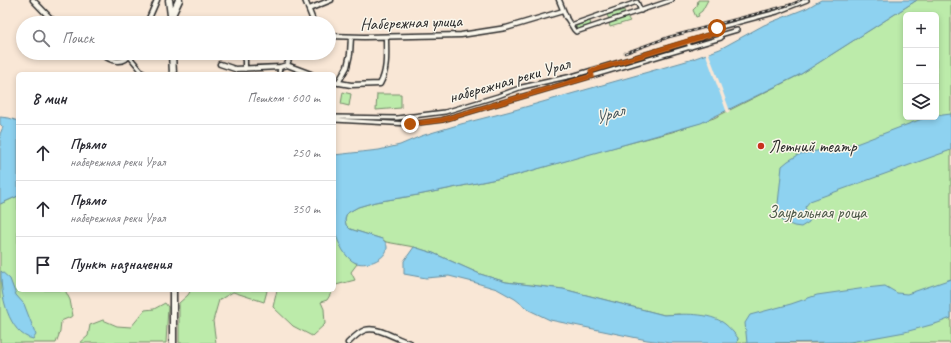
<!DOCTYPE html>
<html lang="ru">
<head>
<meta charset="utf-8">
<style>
  body { margin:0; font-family:Caveat,sans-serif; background:#f2f2f3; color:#2b2b33 }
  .controls { position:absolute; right:12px; top:12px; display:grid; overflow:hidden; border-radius:6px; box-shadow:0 2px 6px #0003 }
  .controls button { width:36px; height:36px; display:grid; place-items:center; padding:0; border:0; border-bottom:1px solid #e1e1e2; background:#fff; color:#2b2b33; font:20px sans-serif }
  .stop { position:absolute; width:12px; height:12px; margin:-9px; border:3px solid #b45309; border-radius:50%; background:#fff }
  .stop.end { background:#b45309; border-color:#fff; box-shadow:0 1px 4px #0008 }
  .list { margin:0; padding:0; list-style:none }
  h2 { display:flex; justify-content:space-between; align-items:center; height:52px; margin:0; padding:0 16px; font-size:17px }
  h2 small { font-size:13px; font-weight:400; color:#7c7c81 }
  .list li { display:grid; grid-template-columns:26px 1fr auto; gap:12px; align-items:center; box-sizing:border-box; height:56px; padding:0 16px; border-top:1px solid #e1e1e2 }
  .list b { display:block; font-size:15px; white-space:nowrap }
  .list p { margin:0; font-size:13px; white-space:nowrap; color:#7c7c81 }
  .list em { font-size:13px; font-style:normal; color:#7c7c81 }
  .icon { flex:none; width:22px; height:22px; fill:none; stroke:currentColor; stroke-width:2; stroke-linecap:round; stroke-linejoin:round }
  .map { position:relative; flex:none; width:951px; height:343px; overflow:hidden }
  .search { position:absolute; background:#fff; box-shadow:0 2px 6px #0003; left:16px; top:16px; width:320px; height:44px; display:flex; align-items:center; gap:10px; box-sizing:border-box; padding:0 14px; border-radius:22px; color:#7c7c81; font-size:15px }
  .panel { position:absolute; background:#fff; box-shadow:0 2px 6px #0003; left:16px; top:72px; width:320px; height:220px; border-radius:6px }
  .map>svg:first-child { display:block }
  .green { fill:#bcebaa; stroke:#748b6a; fill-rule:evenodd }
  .water { fill:#8ed2f0; stroke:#668fa1 }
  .pier { fill:#f9e7d6 }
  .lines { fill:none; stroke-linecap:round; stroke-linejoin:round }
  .pedestrian-casing { stroke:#2b2b2b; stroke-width:6 }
  .minor-casing { stroke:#2b2b2b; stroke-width:7 }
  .primary-casing { stroke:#2b2b2b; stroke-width:9 }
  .pedestrian { stroke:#fbf7ec; stroke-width:3 }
  .minor { stroke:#fbf7ec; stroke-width:4 }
  .primary { stroke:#fbf7ec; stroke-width:6 }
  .rail-casing { stroke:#2b2b2b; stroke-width:2.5 }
  .rail { stroke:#fbf7ec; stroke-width:1; stroke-dasharray:3; stroke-linecap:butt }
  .route { stroke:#b45309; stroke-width:5 }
  .poi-dot { fill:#c8321e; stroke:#fbf7ec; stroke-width:1.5 }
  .labels { text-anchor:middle; stroke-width:3; stroke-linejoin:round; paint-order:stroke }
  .street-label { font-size:17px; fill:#2b2b2b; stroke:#fbf7ec }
  .poi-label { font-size:17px; fill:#2b2b2b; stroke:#fbf7ec; text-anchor:start }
  .park-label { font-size:17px; fill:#4f5b4b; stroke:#fbf7ec }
  .water-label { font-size:18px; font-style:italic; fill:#44555c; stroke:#fbf7ec }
</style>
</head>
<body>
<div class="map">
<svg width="951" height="343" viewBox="0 0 951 343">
  <rect width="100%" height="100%" fill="#f9e7d6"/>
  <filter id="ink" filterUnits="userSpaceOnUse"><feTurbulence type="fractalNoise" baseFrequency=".025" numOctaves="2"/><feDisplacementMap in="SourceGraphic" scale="8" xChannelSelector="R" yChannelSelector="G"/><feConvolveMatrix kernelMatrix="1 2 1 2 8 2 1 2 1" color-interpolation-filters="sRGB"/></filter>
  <g filter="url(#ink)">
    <!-- green -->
    <path class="green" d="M698,0H708L702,11L698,14L699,16L696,17L693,10L697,6Z
      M917,0H951V343H737L738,338L679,314L664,315L563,289L506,282L480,274L433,253L414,247L386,242L382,239L350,229L346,225L345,220L346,215L349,212L358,207L375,202L418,195L516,175L592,153L672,132L714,118L801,74ZM906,15H936V117H906Z
      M624,10L625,14L609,19L607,15Z
      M627,17L630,21L610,27L609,23Z
      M590,21L591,26L578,31L576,26Z
      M343,92L351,94L349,106L341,104Z
      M377,94H401V108L376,110Z
      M18,196V290H65L70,300L73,316L61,321L60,332L56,343H0V204Z
      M334,228C339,241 345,256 357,264L351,272L355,280L336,285L334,288Z
      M191,290H266L267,291L264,302L233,292L219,300L213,321L216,343H179V303L188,295Z
      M277,290H333L327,300L321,302L324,309L325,324L312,336L293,326L273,307Z
      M165,303L168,307L166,343H80L88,336L90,325L103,320L117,326L131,327L145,310L154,309Z"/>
    <!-- water -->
    <path class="water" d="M821,0H917L801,74L701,123L516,175L418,195L375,202L358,207L349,212L346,215L345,220L346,225L350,229L382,239C400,253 365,272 351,260C343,254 336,238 334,228C333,222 334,214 334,207C334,189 334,172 334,155L379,150L400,145L421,136L461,124L511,111L690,60L720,49L764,25L807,8Z
      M951,114V150L810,201L805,207L810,218L809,222L801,227L794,226L782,221L777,213L782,166L788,161L800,154L856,144L927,117Z
      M0,117L9,118L18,121V196L0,204V134L3,127L0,124Z
      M414,247L433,253L480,274L506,282L563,289L664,315C682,314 710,312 725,324C730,328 734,333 738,338L737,343H670L647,340L550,320L529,310L515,299L497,289L473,282L449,276L426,278L404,274V261Z
      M1,271L10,279L16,295L24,304L36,335L33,339C8,334 0,293 1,271Z
      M951,279V318L938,323L905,332L850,342L747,343L745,323L750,315L791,304L817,295L866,288L885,286L897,293L907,294Z"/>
    <!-- pier -->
    <path class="pier" d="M708,51L730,111L727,113L705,52Z"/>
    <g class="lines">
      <!-- pedestrian casing -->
      <g class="pedestrian-casing">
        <path id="pedestrian" d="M566,17L574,30L576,32L672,0
          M571,25L637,2L641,11
          M718,32L717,28L777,12L807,0
          M720,35L737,30
          M129,56L144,74
          M279,74L280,67
          M334,117L397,118L445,112L498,96L522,87L572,76L688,42L690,48
          M334,120L410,124L442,120L721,38L718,32L688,42"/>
      </g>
      <!-- minor casing -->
      <g class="minor-casing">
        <path id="minor" d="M33,0L55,23
          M305,0L314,23
          M559,0L566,17
          M309,9L331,0
          M147,23L157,0
          M257,23L259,21
          M329,36L364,37L461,35L506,28L563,11
          M99,53C110,60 123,67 131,53
          M244,53L243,56L245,60V69
          M220,64L235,69L280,67L287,65L311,74
          M287,65L291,53
          M334,82L351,85L380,84C388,70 386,52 386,37
          M338,83L347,67L350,54L351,37
          M348,343C353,338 359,332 365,330C379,326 397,340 410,343"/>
      </g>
      <!-- primary casing -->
      <g class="primary-casing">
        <path id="primary" d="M169,0L172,23
          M172,15L179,0
          M172,53L173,74
          M173,290V343"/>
      </g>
      <!-- pedestrian -->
      <use href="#pedestrian" class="pedestrian"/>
      <!-- minor -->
      <use href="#minor" class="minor"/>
      <!-- primary -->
      <use href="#primary" class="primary"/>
      <!-- rail casing -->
      <g class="rail-casing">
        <path id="rail" d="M625,53L669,37L793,4L801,0"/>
      </g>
      <!-- rail -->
      <use href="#rail" class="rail"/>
    </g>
  </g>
  <g class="lines" filter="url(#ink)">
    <!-- route -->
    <path class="route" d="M410,124L442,120L592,76L591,71L718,32L717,28"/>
  </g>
  <!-- markers -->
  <circle class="poi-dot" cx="761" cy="146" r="4"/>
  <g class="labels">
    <!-- street labels -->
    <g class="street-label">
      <text transform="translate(411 22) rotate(-2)" y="6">Набережная улица</text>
      <text transform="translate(509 80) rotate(-16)" y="6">набережная реки Урал</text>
    </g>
    <!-- poi labels -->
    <g class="poi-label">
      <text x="769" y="152">Летний театр</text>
    </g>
    <!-- park labels -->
    <g class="park-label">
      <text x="817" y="218">Зауральная роща</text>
    </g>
    <!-- water labels -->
    <g class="water-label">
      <text transform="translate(609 114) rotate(-18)" y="6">Урал</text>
    </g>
  </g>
</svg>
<div class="controls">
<button>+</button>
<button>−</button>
<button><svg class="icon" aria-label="layers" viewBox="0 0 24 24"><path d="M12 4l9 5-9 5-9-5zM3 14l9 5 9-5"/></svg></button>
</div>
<div class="stop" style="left:717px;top:28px"></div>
<div class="stop end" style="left:410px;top:124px"></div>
<div class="search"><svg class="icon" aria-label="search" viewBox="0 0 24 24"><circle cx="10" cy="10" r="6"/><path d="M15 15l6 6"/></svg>Поиск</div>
<section class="panel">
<h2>8 мин<small>Пешком · 600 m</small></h2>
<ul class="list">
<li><svg class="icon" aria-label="ahead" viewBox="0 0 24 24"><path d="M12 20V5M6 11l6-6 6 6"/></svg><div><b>Прямо</b><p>набережная реки Урал</p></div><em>250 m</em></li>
<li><svg class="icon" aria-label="ahead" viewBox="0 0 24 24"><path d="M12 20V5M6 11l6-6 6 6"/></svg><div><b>Прямо</b><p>набережная реки Урал</p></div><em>350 m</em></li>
<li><svg class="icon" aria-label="arrive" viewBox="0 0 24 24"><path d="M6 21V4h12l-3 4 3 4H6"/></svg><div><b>Пункт назначения</b></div></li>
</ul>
</section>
</div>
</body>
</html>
